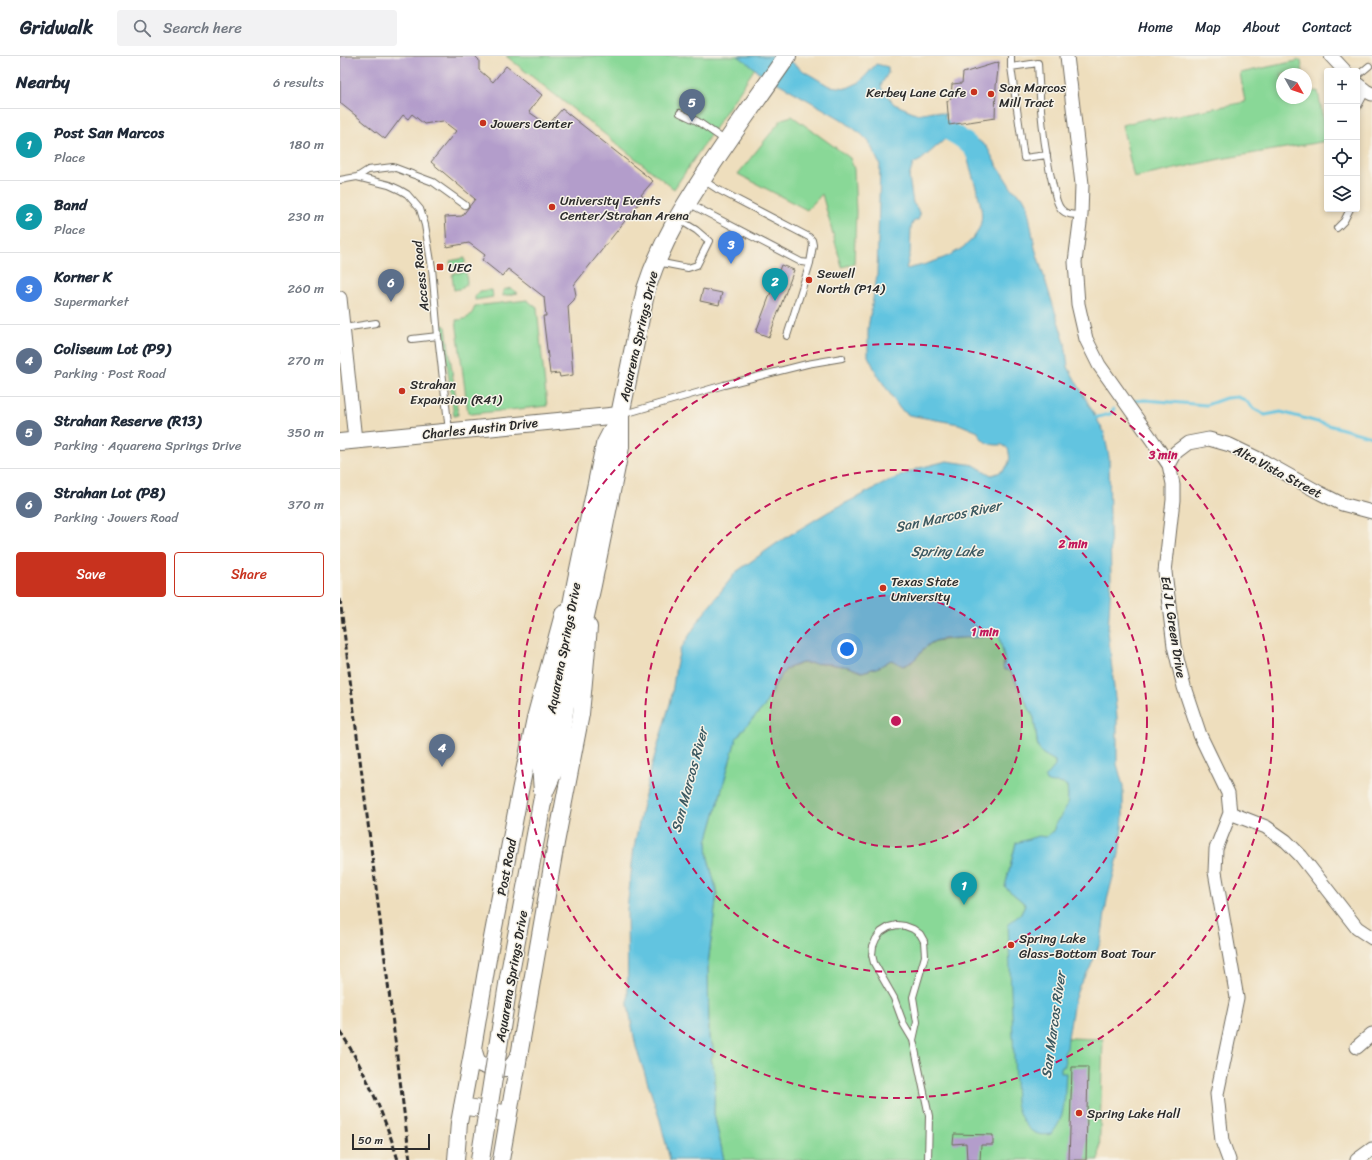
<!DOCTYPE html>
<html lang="en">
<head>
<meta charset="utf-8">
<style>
  body { margin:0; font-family:Sriracha,sans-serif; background:#f2f2f3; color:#1f2937 }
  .controls { position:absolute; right:12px; top:12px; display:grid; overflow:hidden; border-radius:4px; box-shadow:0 2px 6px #0003 }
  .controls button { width:36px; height:36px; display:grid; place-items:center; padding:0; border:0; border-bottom:1px solid #e0e1e3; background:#fff; color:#1f2937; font:20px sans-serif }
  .compass { position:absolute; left:936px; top:12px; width:36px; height:36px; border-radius:50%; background:#fff; box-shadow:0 2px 6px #0003; rotate:130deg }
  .scale { position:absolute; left:12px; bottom:10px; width:78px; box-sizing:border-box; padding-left:4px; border:2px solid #2b2b2b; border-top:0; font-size:11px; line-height:14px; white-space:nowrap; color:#2b2b2b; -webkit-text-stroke:3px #f7f3e8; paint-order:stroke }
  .you { position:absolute; left:507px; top:593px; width:14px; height:14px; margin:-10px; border:3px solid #fff; border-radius:50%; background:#1a73e8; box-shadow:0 0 0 6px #1a73e833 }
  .badge { display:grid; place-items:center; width:26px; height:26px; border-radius:50%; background:#c8321e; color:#fff; font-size:13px; font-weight:700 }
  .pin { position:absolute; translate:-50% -33px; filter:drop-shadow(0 1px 2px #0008) }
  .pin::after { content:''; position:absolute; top:21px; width:14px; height:12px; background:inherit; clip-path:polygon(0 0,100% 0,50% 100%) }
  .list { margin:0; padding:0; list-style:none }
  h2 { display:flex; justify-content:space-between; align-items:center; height:52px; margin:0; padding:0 16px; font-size:17px }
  h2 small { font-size:13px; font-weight:400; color:#747a83 }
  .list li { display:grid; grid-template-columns:26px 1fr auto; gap:12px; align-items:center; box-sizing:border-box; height:72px; padding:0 16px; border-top:1px solid #e0e1e3 }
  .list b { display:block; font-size:15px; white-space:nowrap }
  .list p { margin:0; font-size:13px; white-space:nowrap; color:#747a83 }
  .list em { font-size:13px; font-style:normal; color:#747a83 }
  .actions { display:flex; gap:8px; padding:12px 16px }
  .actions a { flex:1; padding:9px 0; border:1px solid #c8321e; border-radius:4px; text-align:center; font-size:14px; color:#c8321e }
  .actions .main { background:#c8321e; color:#fff }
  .icon { flex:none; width:22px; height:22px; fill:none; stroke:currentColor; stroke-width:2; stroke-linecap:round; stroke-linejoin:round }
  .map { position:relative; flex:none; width:1032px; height:1104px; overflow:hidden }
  header { display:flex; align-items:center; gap:24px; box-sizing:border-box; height:56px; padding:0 20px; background:#fff; border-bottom:1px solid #e0e1e3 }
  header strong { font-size:19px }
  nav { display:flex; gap:22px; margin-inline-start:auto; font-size:14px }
  .search { width:280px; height:36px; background:#f2f2f3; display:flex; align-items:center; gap:10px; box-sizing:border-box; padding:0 14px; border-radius:4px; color:#747a83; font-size:15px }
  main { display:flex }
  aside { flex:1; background:#fff }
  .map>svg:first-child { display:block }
  .green { fill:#89d897; stroke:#5a8261 }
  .water { fill:#62c4e0; stroke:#467886 }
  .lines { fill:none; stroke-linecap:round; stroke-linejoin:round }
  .stream { stroke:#62c4e0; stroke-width:3 }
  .river { stroke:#62c4e0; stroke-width:19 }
  .building { fill:#b39dcb }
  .service-casing { stroke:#6f6a5e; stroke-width:8 }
  .minor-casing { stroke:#6f6a5e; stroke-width:15 }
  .tertiary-casing { stroke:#6f6a5e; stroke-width:18 }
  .secondary-casing { stroke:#6f6a5e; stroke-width:20 }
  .service { stroke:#fff; stroke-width:6 }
  .minor { stroke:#fff; stroke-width:13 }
  .tertiary { stroke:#fff; stroke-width:16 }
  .secondary { stroke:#fff; stroke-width:18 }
  .rail { stroke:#2b2b2b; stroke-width:3; stroke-dasharray:6 3; stroke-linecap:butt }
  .secondary-bridge-casing { stroke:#6f6a5e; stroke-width:20; stroke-linecap:butt }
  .secondary-bridge { stroke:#fff; stroke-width:18 }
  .ring { fill:none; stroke:#c2185b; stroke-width:2; stroke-dasharray:7 5 }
  .poi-dot { fill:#c8321e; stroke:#f7f3e8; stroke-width:1.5 }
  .labels { text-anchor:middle; stroke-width:3; stroke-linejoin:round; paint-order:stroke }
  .poi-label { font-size:13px; fill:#2b2b2b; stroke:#f7f3e8; text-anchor:start }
  .street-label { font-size:13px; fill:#2b2b2b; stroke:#f7f3e8 }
  .water-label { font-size:14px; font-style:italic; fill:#3c5961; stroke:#f7f3e8 }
  .centre { fill:#c2185b; stroke:#f7f3e8; stroke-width:2 }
  .ring-label { font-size:12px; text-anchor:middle; font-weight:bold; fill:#c2185b; stroke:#f7f3e8; stroke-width:3; stroke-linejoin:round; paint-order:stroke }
</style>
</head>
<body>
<header>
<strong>Gridwalk</strong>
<div class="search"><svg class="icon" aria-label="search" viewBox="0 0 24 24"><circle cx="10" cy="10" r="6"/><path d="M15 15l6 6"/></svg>Search here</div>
<nav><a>Home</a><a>Map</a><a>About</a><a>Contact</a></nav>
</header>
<main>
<aside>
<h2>Nearby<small>6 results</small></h2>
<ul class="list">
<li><span class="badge" style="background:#0f9aa8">1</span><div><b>Post San Marcos</b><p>Place</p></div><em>180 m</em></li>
<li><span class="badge" style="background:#0f9aa8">2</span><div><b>Band</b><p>Place</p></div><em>230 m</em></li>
<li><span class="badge" style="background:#3f7fe0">3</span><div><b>Korner K</b><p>Supermarket</p></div><em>260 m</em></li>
<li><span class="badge" style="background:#5c6f8a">4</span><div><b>Coliseum Lot (P9)</b><p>Parking · Post Road</p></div><em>270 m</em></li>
<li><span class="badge" style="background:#5c6f8a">5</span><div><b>Strahan Reserve (R13)</b><p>Parking · Aquarena Springs Drive</p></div><em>350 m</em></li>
<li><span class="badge" style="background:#5c6f8a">6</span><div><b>Strahan Lot (P8)</b><p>Parking · Jowers Road</p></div><em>370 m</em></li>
</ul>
<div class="actions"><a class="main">Save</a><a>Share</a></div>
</aside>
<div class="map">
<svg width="1032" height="1104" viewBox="0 0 1032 1104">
  <rect width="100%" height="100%" fill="#f7f3e8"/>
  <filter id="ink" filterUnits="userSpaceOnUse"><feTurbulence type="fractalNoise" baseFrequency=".025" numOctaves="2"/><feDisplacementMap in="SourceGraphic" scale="8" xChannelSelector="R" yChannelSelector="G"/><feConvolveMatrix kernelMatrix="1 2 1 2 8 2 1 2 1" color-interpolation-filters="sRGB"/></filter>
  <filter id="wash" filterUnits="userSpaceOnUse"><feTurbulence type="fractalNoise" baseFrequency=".012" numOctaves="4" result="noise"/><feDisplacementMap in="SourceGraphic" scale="16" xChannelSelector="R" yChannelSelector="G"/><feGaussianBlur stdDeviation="0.9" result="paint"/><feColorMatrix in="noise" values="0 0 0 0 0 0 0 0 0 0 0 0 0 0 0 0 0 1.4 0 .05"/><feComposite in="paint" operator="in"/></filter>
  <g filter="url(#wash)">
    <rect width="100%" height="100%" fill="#eedebd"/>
    <!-- green -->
    <path class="green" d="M166,0H423L334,133Z
      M961,4L963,18H942V42H966V36L978,35L987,85L880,103L794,122L782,69L809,62L813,64L905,46L900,17Z
      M452,60L510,102L514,113L516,156L514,208L502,211L482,138L467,154L398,118L442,63Z
      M125,202V207L123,209L111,210L110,205Z
      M126,216L127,227L123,232L114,234L112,219L114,217Z
      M171,232L178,237L163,240V234Z
      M152,234L153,241L135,244V241L140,235Z
      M187,244L197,252L207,350L131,358L128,357L116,264C127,264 132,260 135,250Z
      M104,269L106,271L118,359L114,360L102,270Z
      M653,578L659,580L665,605L663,607L664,613L671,616L694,662L698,692L715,705C715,714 720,725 727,730C728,738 729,748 724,755C720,763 715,764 714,774L706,781L676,787L665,831L685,848L681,858L728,982L763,983L759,1104H384L374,1058L375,1017L371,1003L373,989L369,982L368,908L377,837L368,802L367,786L396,683L406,670L424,651L436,627L446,613L462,607L489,608L509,611L522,616L539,611L551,604L571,607L588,589L595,585Z"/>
    <!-- water -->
    <path class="water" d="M398,0H444L462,14L489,30L507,32L520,26L536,8L548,11V17L541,29L542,33L554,48L578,58L593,55L605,58L606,74L604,84L581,104L573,108L569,121L573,147L577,152L580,159L578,164L573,166L571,172L570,198L566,213C595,207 648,192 641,152C638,133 630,115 626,96L638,84L647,91L656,108L672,133L682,140L687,148L695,192L725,287L728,311L764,376L769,401L771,526L768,575L777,661V708L783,730V763L779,798L767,844L761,885L750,912L739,930L734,945L728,981L727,992L724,997L725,1010L721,1011V1017H726C724,1038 727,1062 711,1078C690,1083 680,1064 676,1047L668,868L681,858L685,848L665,831L676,787L698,780L706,781L714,774C715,765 720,763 724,755C729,748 728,739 727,730C721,725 713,729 706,725L705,722L715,710V705L703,698L698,692L694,662L671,616L664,613L663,611L665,605L659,580L654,578C644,584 609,580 595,585C582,590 579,605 563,610L551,604L539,611L522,616L509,611L489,608L462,607L446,613L436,627L424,651L406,670L396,683L367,786L368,802L377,837L368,908L369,982C373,990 375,995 371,1003L375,1017L374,1058L384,1104H330L320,1064L296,991L288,949L287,853L294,791L309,719L331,644L336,610L340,594L361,561L396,516L440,485L488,456L547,426L579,412L607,405L634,409L651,419C662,417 672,410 669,397C669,394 667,391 664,390C662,388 661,389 658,389C647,389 642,385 638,376L619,368L569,359L560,353L537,318L528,300V272L537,219L540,109L529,86L521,78L501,63L417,15L412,10Z"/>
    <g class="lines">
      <!-- stream -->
      <path class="stream" d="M794,345L805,344L866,349L886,342L898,341L905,344L914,353L925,359L941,356L1032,381
        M754,362L770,358L774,353"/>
      <!-- river -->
      <path class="river" d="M581,71C586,71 592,70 597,71C602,71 607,74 612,77C630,87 636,94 644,114"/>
    </g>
    <g id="blocks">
      <!-- building -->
      <path class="building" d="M0,0H135L139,4V14L153,26L166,10L202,39L189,56L208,69L222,53L313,125L301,139L304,141L234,229L236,239L234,244L228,250L233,319L220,321L219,317L210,318L203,260H206L204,241L168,213L162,220L142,204L145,199L129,187L107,191L105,161L122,160L135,143L91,106L116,75L103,65L84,68L72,58L68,63L63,59L45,83L0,47Z
        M659,6L656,30L655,62L609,69L607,45L611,42L612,28L622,27L623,17Z
        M441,209L454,214L429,281L416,276Z
        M363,233L382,237L379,249L360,245Z
        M732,1011H748L746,1104H729Z
        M614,1078L653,1079V1089H641L640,1104H627L626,1087L613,1088Z"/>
    </g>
  </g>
  <g filter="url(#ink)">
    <use href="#blocks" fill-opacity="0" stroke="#6f6a5e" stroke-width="1"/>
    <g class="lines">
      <!-- service casing -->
      <g class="service-casing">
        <path id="service" d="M671,0V11L698,7C700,48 703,90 713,130C715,137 716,147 721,153C726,159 734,159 741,159
          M671,11L684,102L707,99
          M1017,20L1029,10
          M1017,52L1026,35
          M340,57L357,65L386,85
          M17,121L28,114L53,111L93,126L125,149
          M0,124L17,121L49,129L60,134L67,138L80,153L85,169L92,212L98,280L109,375
          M363,124L377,133L469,181L472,184L473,189L470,207L447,280
          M348,147L461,206L470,207
          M997,172L1004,165L1010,153
          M317,206L348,212L357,209L369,185L356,174L338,163
          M4,272L36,267
          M72,283L98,280
          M284,358L384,329L467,308L502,302
          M573,984L577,966L573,941L585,900L584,885L580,878L573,873L565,870L557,869L549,871L541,876L536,883L533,890L532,899L534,907L554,942L564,969L573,984L589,1060L588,1104"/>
      </g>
      <!-- minor casing -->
      <g class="minor-casing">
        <path id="minor" d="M727,0L742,128L741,159L735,206L738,248L746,283L759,309L817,391L829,409L833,428V444L825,516L834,590L844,631L860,679L888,737L890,757L876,793L875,816L897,942L877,1038L882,1085L889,1104
          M991,0L1005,15
          M1017,28L1026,35L1032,38
          M0,242L15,384
          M829,409L836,396L848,387L869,383L890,389L923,405L980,437L1002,448L1032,456
          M890,757L926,771L946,785L961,800L1017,872L1032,882
          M1017,991L1032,978
          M1017,1104L1032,1093"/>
      </g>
      <!-- tertiary casing -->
      <g class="tertiary-casing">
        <path id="tertiary" d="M0,386L280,359
          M133,992C135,997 135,1003 139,1007C144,1011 165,1014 170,1011C175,1008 177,1003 179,998
          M122,1050L169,1058
          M116,1104L119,1067L133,992L148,903L180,735L195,662L223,558
          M161,1104L216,787L241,658L249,571"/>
      </g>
      <!-- secondary casing -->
      <g class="secondary-casing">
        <path id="secondary" d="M203,735L201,710L210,661L237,523L265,389L279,362
          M169,922L204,736L216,709L225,649L252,529L280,391V359L306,233C322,184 346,147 374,105C398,69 423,35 447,0"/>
      </g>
      <!-- service -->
      <use href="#service" class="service"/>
      <!-- minor -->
      <use href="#minor" class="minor"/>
      <!-- tertiary -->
      <use href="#tertiary" class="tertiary"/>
      <!-- secondary -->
      <use href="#secondary" class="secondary"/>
      <!-- rail -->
      <path class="rail" d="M0,543L70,1104
        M0,975C25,1015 44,1058 58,1104"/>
      <!-- secondary-bridge casing -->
      <g class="secondary-bridge-casing">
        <path id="secondary-bridge" d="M140,1104L169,922"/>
      </g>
      <!-- secondary-bridge -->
      <use href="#secondary-bridge" class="secondary-bridge"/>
    </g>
  </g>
  <!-- distance rings -->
  <circle cx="556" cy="665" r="126" fill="#c2185b" fill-opacity=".12"/>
  <g class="ring">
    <circle cx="556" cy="665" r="126"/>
    <circle cx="556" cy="665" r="251"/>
    <circle cx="556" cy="665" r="377"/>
  </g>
  <!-- markers -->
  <g class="poi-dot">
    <circle cx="634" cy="36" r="4"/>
    <circle cx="651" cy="38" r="4"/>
    <circle cx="143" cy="67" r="4"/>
    <circle cx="212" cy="151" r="4"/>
    <rect x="96" y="207" width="8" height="8" rx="2"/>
    <circle cx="469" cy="224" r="4"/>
    <circle cx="62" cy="335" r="4"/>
    <circle cx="543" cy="532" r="4"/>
    <circle cx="671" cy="889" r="4"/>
    <circle cx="739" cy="1057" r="4"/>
  </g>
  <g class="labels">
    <!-- poi labels -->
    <g class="poi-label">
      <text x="659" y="36">San Marcos<tspan x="659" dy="15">Mill Tract</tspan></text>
      <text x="626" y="41" text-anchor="end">Kerbey Lane Cafe</text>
      <text x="151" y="72">Jowers Center</text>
      <text x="220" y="149">University Events<tspan x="220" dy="15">Center/Strahan Arena</tspan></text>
      <text x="108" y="216">UEC</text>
      <text x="477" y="222">Sewell<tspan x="477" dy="15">North (P14)</tspan></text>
      <text x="70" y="333">Strahan<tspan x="70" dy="15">Expansion (R41)</tspan></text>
      <text x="551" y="530">Texas State<tspan x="551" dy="15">University</tspan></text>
      <text x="679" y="887">Spring Lake<tspan x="679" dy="15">Glass-Bottom Boat Tour</tspan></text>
      <text x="747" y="1062">Spring Lake Hall</text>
    </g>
    <!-- street labels -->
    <g class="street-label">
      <text transform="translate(80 220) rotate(-96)" y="5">Access Road</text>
      <text transform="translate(298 280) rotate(-77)" y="5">Aquarena Springs Drive</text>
      <text transform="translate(140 372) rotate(-6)" y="5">Charles Austin Drive</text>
      <text transform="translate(938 415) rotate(28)" y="5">Alta Vista Street</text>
      <text transform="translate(834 571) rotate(81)" y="5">Ed J L Green Drive</text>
      <text transform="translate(223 592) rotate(-79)" y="5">Aquarena Springs Drive</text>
      <text transform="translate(166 811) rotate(-79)" y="5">Post Road</text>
      <text transform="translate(171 920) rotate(-80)" y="5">Aquarena Springs Drive</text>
    </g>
    <!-- water labels -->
    <g class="water-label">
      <text transform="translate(608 460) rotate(-12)" y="5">San Marcos River</text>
      <text x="607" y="500">Spring Lake</text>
      <text transform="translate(349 724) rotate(-75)" y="5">San Marcos River</text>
      <text transform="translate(713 969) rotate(-82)" y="5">San Marcos River</text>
    </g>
  </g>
  <circle cx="556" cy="665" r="6" class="centre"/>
  <g class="ring-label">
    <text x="823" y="403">3 min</text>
    <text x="733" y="492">2 min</text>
    <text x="645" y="580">1 min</text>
  </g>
</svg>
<div class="controls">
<button>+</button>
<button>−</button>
<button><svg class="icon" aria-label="locate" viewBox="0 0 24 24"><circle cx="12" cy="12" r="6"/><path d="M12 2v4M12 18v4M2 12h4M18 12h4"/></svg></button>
<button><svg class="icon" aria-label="layers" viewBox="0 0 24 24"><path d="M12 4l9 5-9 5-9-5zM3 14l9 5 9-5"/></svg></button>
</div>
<svg class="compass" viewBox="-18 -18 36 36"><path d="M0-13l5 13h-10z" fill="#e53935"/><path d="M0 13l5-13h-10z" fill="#747a83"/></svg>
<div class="scale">50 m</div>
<div class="you"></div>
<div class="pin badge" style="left:624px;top:849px;background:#0f9aa8">1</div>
<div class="pin badge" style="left:435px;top:245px;background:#0f9aa8">2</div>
<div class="pin badge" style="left:391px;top:208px;background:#3f7fe0">3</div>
<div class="pin badge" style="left:102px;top:711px;background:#5c6f8a">4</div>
<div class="pin badge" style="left:352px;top:66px;background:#5c6f8a">5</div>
<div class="pin badge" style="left:51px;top:246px;background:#5c6f8a">6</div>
</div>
</main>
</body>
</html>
